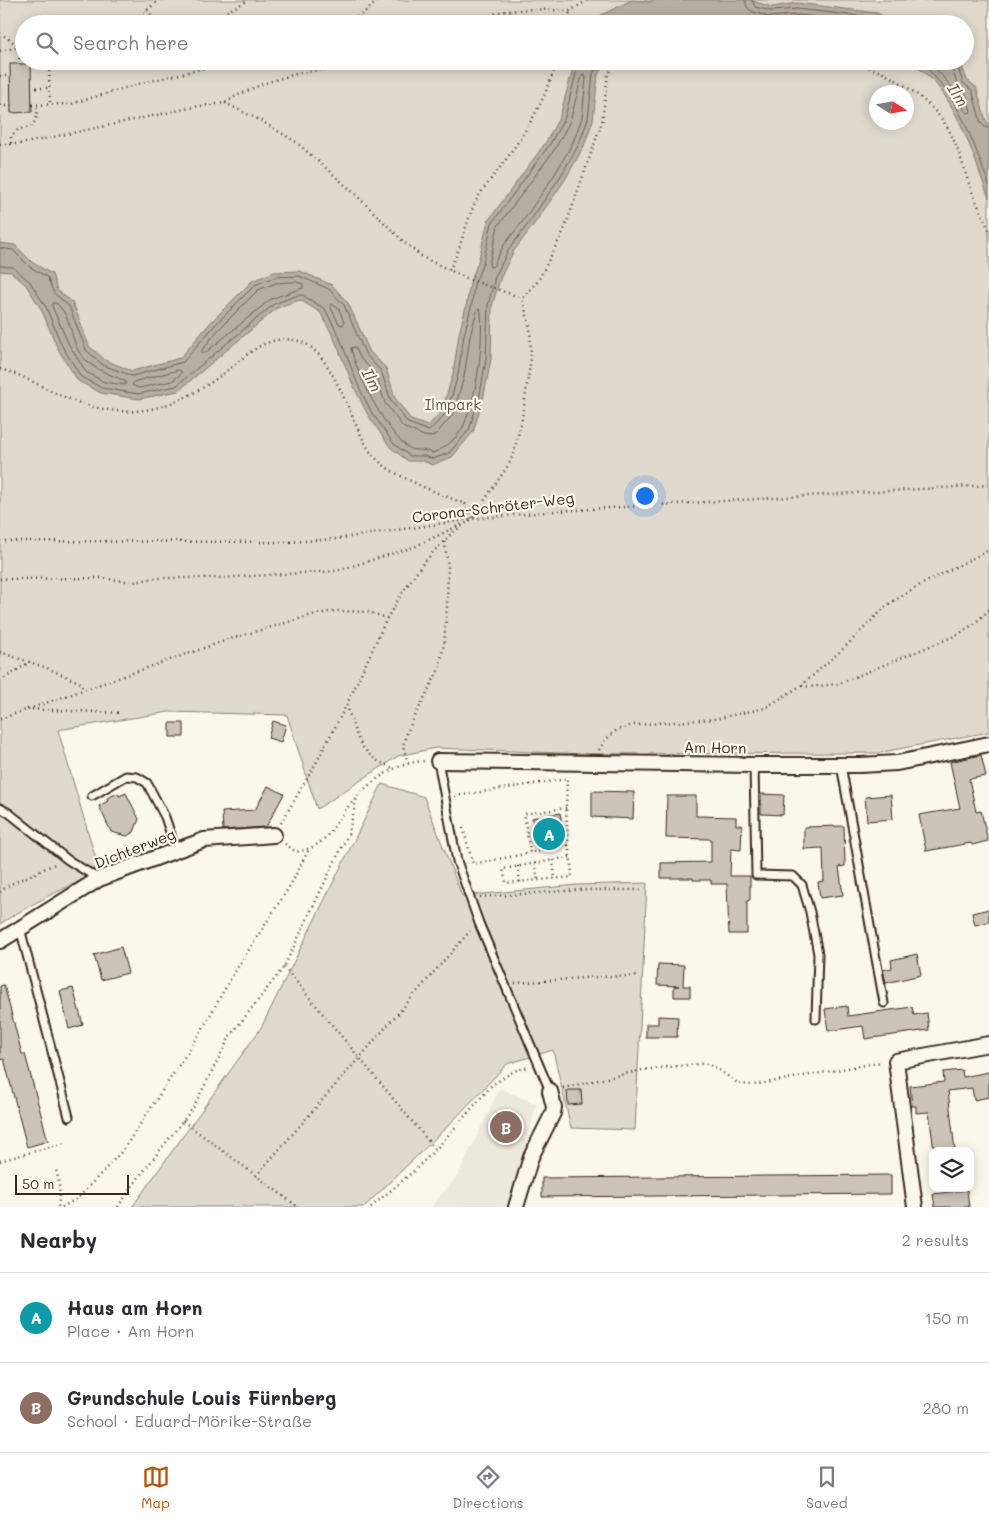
<!DOCTYPE html>
<html lang="en">
<head>
<meta charset="utf-8">
<style>
  body { margin:0; font-family:Mali,sans-serif; background:#f7f7f7; color:#2b2b33 }
  .controls { position:absolute; right:15px; bottom:15px; display:grid; overflow:hidden; border-radius:10px; box-shadow:0 2px 12px #0003 }
  .controls button { width:45px; height:45px; display:grid; place-items:center; padding:0; border:0; border-bottom:1px solid #e1e1e2; background:#fff; color:#2b2b33; font:25px sans-serif }
  .compass { position:absolute; left:869px; top:85px; width:45px; height:45px; border-radius:50%; background:#fff; box-shadow:0 2px 12px #0003; rotate:101deg }
  .scale { position:absolute; left:15px; bottom:12px; width:114px; box-sizing:border-box; padding-left:5px; border:2px solid #3b2a1e; border-top:0; font-size:14px; line-height:18px; white-space:nowrap; color:#3b2a1e; -webkit-text-stroke:4px #fbf7ec; paint-order:stroke }
  .you { position:absolute; left:644px; top:495px; width:18px; height:18px; margin:-12px; border:4px solid #fff; border-radius:50%; background:#1a73e8; box-shadow:0 0 0 8px #1a73e833 }
  .badge { display:grid; place-items:center; width:32px; height:32px; border-radius:50%; background:#b45309; color:#fff; font-size:16px; font-weight:700 }
  .pin { position:absolute; translate:-50% -50%; border:2px solid #fff; box-shadow:0 1px 5px #0006 }
  .list { margin:0; padding:0; list-style:none }
  h2 { display:flex; justify-content:space-between; align-items:center; height:65px; margin:0; padding:0 20px; font-size:21px }
  h2 small { font-size:16px; font-weight:400; color:#7c7c81 }
  .list li { display:grid; grid-template-columns:32px 1fr auto; gap:15px; align-items:center; box-sizing:border-box; height:90px; padding:0 20px; border-top:1px solid #e1e1e2 }
  .list b { display:block; font-size:19px; white-space:nowrap }
  .list p { margin:0; font-size:16px; white-space:nowrap; color:#7c7c81 }
  .list em { font-size:16px; font-style:normal; color:#7c7c81 }
  .icon { flex:none; width:28px; height:28px; fill:none; stroke:currentColor; stroke-width:2; stroke-linecap:round; stroke-linejoin:round }
  .map { position:relative; flex:none; width:989px; height:1207px; overflow:hidden }
  .search { position:absolute; background:#fff; box-shadow:0 2px 12px #0003; left:15px; right:15px; top:15px; height:55px; display:flex; align-items:center; gap:12px; box-sizing:border-box; padding:0 18px; border-radius:28px; color:#7c7c81; font-size:19px }
  .sheet { height:245px; background:#fff }
  nav { display:flex; justify-content:space-around; align-items:center; box-sizing:border-box; height:70px; border-top:1px solid #e1e1e2; background:#fff; font-size:14px; color:#7c7c81 }
  nav a { display:grid; justify-items:center; gap:2px }
  nav .on { color:#b45309 }
  .map>svg:first-child { display:block }
  .built { fill:#ede8dd }
  .green { fill:#dfd9ce; stroke:#8d8276; fill-rule:evenodd }
  .water { fill:#b6aea2; stroke:#85796d }
  .lines { fill:none; stroke-linecap:round; stroke-linejoin:round }
  .shore { stroke:#6c5f53; stroke-width:1 }
  .building { fill:#ccc4b9; stroke:#3b2a1e }
  .service-casing { stroke:#3b2a1e; stroke-width:11 }
  .minor-casing { stroke:#3b2a1e; stroke-width:18 }
  .path { stroke:#3b2a1e; stroke-width:2.5; stroke-dasharray:1 4; stroke-linecap:butt }
  .service { stroke:#fbf7ec; stroke-width:7 }
  .minor { stroke:#fbf7ec; stroke-width:14 }
  .labels { text-anchor:middle; stroke-width:4.5; stroke-linejoin:round; paint-order:stroke }
  .park-label { font-size:15px; fill:#64564a; stroke:#fbf7ec }
  .street-label { font-size:15px; fill:#3b2a1e; stroke:#fbf7ec }
  .water-label { font-size:16px; font-style:italic; fill:#605246; stroke:#fbf7ec }
</style>
</head>
<body>
<div class="map">
<svg width="989" height="1207" viewBox="0 0 989 1207">
  <rect width="100%" height="100%" fill="#fbf7ec"/>
  <filter id="ink" filterUnits="userSpaceOnUse"><feTurbulence type="fractalNoise" baseFrequency=".02" numOctaves="2"/><feDisplacementMap in="SourceGraphic" scale="10" xChannelSelector="R" yChannelSelector="G"/><feConvolveMatrix kernelMatrix="1 2 1 2 8 2 1 2 1" color-interpolation-filters="sRGB"/></filter>
  <g filter="url(#ink)">
    <!-- built -->
    <path class="built" d="M500,1088L536,1104L526,1150L509,1207H431L458,1175Z"/>
    <!-- green -->
    <path class="green" d="M0,0H989V732L877,753L584,754L436,748L398,756L317,809L287,715L169,712L58,730L100,873C65,887 32,903 0,924ZM24,24H965V61H24ZM876,92H906V122H876Z
      M382,784L424,797L462,896L577,885L647,883L635,1130L571,1128L553,1050L507,1064L447,1127L364,1207H132L261,1028Z"/>
    <!-- water -->
    <path class="water" d="M632,0L650,2L653,0H749L772,7L797,3L877,13L900,24H594L601,15Z
      M575,61H605L598,75L593,120L584,146L565,180L532,227L513,252L500,279L492,306L491,359L484,395L473,432L452,457L432,465L423,461H408L390,447L368,415L354,387L334,338L320,312L300,300L277,308L178,391L139,399L101,393L78,381L58,349L41,309L26,285L11,272L0,271V243L15,245L33,263L52,274L57,290L73,303L89,346L105,360L132,371L180,358L211,322L252,281L274,272L300,271L332,285L348,303L370,352L386,368L395,398L411,420L428,426L442,411L453,374L459,334L467,302L470,283L478,262L488,221L546,142L560,116Z
      M907,61H960L967,80L976,87L986,121L989,125V198C971,152 955,85 907,61Z"/>
    <g class="lines">
      <!-- shore -->
      <path class="shore" d="M745,0L747,7L751,11L769,17L798,15L872,24
        M752,0L755,7L771,11L797,9L876,18L888,24
        M918,61C925,65 930,71 935,77C964,109 974,146 989,185
        M929,61L950,85L966,112L969,113L971,111L966,94L958,86L949,61
        M956,61L963,83L972,90L981,123L985,127L989,128
        M585,75L586,78L582,118L573,142L555,174L523,221L504,245L493,266L490,267L489,264L498,226L555,149L570,121L582,76Z
        M0,248L13,250L30,267L47,277L54,293L69,306L86,350L103,365L132,376L183,362L215,325L255,285L275,277L299,276L329,289L344,305L366,355L381,371L391,401L408,423L429,431L447,412L458,375L464,335L472,303L474,285L483,263L492,223L550,144L565,117L579,61
        M0,266L13,267L30,282L46,307L62,346L81,377L102,388L138,394L176,386L274,304L298,295H302L325,309L339,336L358,385L372,413L394,444L410,456H424L433,459L449,453L469,430L480,394L486,359L488,305L495,277L509,249L528,224L560,177L579,144L588,119L593,74L600,61
        M297,282L303,284V288L271,299L205,353H202V350L219,329L258,290L276,283Z
        M53,303H56C71,315 70,336 79,352C89,368 109,374 125,381V385L104,382L86,372L68,343L52,306Z
        M332,304L339,309L344,322L343,325L339,324L331,308Z
        M479,309L481,311C483,348 478,391 464,425C458,438 445,448 433,453C425,449 415,451 411,449C389,439 355,371 351,348L355,347L361,359L376,374L385,403L403,427L424,436L431,437L437,433L453,414L464,377L470,336L477,311Z
        M179,370L181,371V374L172,381L139,388L132,385L134,382Z"/>
    </g>
    <!-- building -->
    <path class="building" d="M10,64H31L32,112L11,113Z
      M273,721L286,725L281,742L268,738Z
      M170,723H184V737H170Z
      M981,755L986,776L969,779L976,812L981,811L988,841L972,845L971,843L926,851L919,815L960,808L950,762Z
      M268,786L284,794L266,827L223,830L222,812L255,810Z
      M592,791L634,792L633,819L592,817Z
      M118,793L119,796L126,793L139,819L134,832L127,836L111,832L99,806L108,801L107,798Z
      M761,794L784,795L783,815L761,814Z
      M891,795L893,819L867,821L865,797Z
      M667,796H696V816L736,817V825H742L741,850L731,849L730,876H750V900L747,901V934H729L727,884H711V880H693V878H661V863L711,862V839L666,838Z
      M560,813L565,842L537,846L532,818Z
      M844,826L845,866L839,867L843,895L820,898L818,882L824,881L823,848L804,849V827Z
      M989,909V922L975,925L972,913Z
      M121,947L128,973L101,980L94,955Z
      M917,954L921,975L886,983L883,970L892,968L891,960Z
      M658,964L684,965L683,986H690V997H674V986H679L657,985Z
      M4,985L22,1054H25L48,1141L27,1147L4,1059L0,1060V986Z
      M73,988L83,1025L69,1029L60,991Z
      M847,1006L848,1016L912,1007L914,1015L927,1013L929,1030L865,1039L863,1026L828,1031L825,1009Z
      M658,1016L678,1017L677,1037H646V1024H658Z
      M962,1070L963,1077L989,1072V1097L974,1100L972,1088L948,1091L955,1151H934L929,1112L916,1113V1106H912L910,1086L944,1082L943,1072Z
      M567,1090H581L582,1104L568,1105Z
      M891,1175V1194L542,1197V1178Z
      M967,1190L969,1207H935L933,1194Z"/>
    <g class="lines">
      <!-- service casing -->
      <g class="service-casing">
        <path id="service" d="M438,761L457,861L479,923L550,1091
          M754,765L756,875L793,876L802,885L810,912L818,954L816,1019
          M841,765L884,1003
          M92,796L126,776L137,777L147,783L165,817L176,850
          M0,808L9,813L68,860L99,879
          M20,928L69,1117"/>
      </g>
      <!-- minor casing -->
      <g class="minor-casing">
        <path id="minor" d="M438,761L754,765H860L897,763L989,744
          M0,941L99,879L204,840L274,835
          M516,1207L531,1157L553,1113L554,1107L550,1091
          M915,1207L896,1061L989,1044"/>
      </g>
      <!-- path -->
      <path class="path" d="M147,10L154,18L168,24
        M127,24L147,10L159,0
        M189,24L218,16L249,0
        M338,24C354,19 367,13 378,0
        M472,24L498,12L532,9L570,11L588,0
        M567,24L570,11
        M0,33L19,46V64
        M0,51L24,46
        M49,61L50,105
        M804,61C826,63 851,62 873,69C901,79 938,107 951,134C958,149 963,165 968,181C974,197 982,214 989,230
        M0,76H10
        M31,88H50
        M225,103L263,122L296,142L352,191L405,243L424,258L471,280L522,298
        M32,105L71,104L142,83L235,61
        M0,106H11
        M11,143V136L19,129L31,127L36,120L38,105
        M0,144H19L30,142L199,106L225,103L236,96L265,83L299,73L349,66L367,61
        M449,270C462,248 465,222 477,199C485,186 495,174 504,162C528,129 545,100 557,61
        M0,369C23,375 41,387 62,396C85,406 111,413 136,411C165,409 193,395 216,379C242,361 263,332 299,341C334,351 351,426 372,454C389,476 439,493 465,504L472,519
        M0,541L289,542L336,539L472,519L557,511L989,485
        M0,579L100,578L134,582L155,578H219L336,571L414,547L464,523
        M0,652L47,668L81,683L82,689
        M0,681L30,662
        M802,685L809,687L838,684L957,635L974,624L989,610
        M347,705C356,737 360,756 393,768
        M27,709L122,713
        M0,719L230,639L316,614L336,611L369,612L387,618
        M599,750L605,740L617,730L633,725L715,719L765,708L802,685L845,647L886,606L916,587L989,550
        M408,763L403,746L406,734L439,669L444,644L447,606L448,565L444,540
        M455,796L567,779
        M566,808L524,814L530,853L568,845L566,808L567,779
        M281,823L315,765L347,704L387,618L404,590L422,565L435,550L451,534L472,519L509,464L514,452L522,419L531,358L530,327L522,298L538,281L564,230L602,122L608,74L617,61
        M463,828L473,864L530,853
        M285,844L296,852C324,847 328,834 344,812C364,786 392,762 426,761
        M568,845L571,862L572,877L506,883L503,869L570,857
        M553,860L555,878
        M535,863L538,880
        M518,866L520,882
        M0,892L9,885L57,863
        M480,897L579,890H643
        M284,967L435,1149
        M515,983L597,977L639,976
        M563,1088L642,1070L697,1064H708L716,1068L739,1084L754,1085L882,1062
        M183,1121L298,1207
        M0,1161L64,1143
        M56,1171C60,1182 60,1195 58,1207
        M256,1176L470,931
        M62,1207L78,1198L123,1150L199,1035L231,978L291,884L308,851
        M118,1207L139,1177L193,1108L230,1036L284,967L349,832L357,797
        M371,1207L414,1171L438,1147L492,1085L514,1071L529,1067"/>
      <!-- service -->
      <use href="#service" class="service"/>
      <!-- minor -->
      <use href="#minor" class="minor"/>
    </g>
  </g>
  <g class="labels">
    <!-- park labels -->
    <g class="park-label">
      <text x="453" y="410">Ilmpark</text>
    </g>
    <!-- street labels -->
    <g class="street-label">
      <text transform="translate(493 508) rotate(-7)" y="5">Corona-Schröter-Weg</text>
      <text transform="translate(715 748) rotate(1)" y="5">Am Horn</text>
      <text transform="translate(135 849) rotate(-21)" y="5">Dichterweg</text>
    </g>
    <!-- water labels -->
    <g class="water-label">
      <text transform="translate(958 95) rotate(58)" y="6">Ilm</text>
      <text transform="translate(372 380) rotate(62)" y="6">Ilm</text>
    </g>
  </g>
</svg>
<div class="controls">
<button><svg class="icon" aria-label="layers" viewBox="0 0 24 24"><path d="M12 4l9 5-9 5-9-5zM3 14l9 5 9-5"/></svg></button>
</div>
<svg class="compass" viewBox="-18 -18 36 36"><path d="M0-13l5 13h-10z" fill="#e53935"/><path d="M0 13l5-13h-10z" fill="#7c7c81"/></svg>
<div class="scale">50 m</div>
<div class="you"></div>
<div class="pin badge" style="left:549px;top:834px;background:#0f9aa8">A</div>
<div class="pin badge" style="left:506px;top:1127px;background:#8d6e63">B</div>
<div class="search"><svg class="icon" aria-label="search" viewBox="0 0 24 24"><circle cx="10" cy="10" r="6"/><path d="M15 15l6 6"/></svg>Search here</div>
</div>
<section class="sheet">
<h2>Nearby<small>2 results</small></h2>
<ul class="list">
<li><span class="badge" style="background:#0f9aa8">A</span><div><b>Haus am Horn</b><p>Place · Am Horn</p></div><em>150 m</em></li>
<li><span class="badge" style="background:#8d6e63">B</span><div><b>Grundschule Louis Fürnberg</b><p>School · Eduard-Mörike-Straße</p></div><em>280 m</em></li>
</ul>
</section>
<nav>
<a class="on"><svg class="icon" aria-label="map" viewBox="0 0 24 24"><path d="M3 6l6-2 6 2 6-2v14l-6 2-6-2-6 2zM9 4v14M15 6v14"/></svg>Map</a>
<a><svg class="icon" aria-label="directions" viewBox="0 0 24 24"><path d="M12 3l9 9-9 9-9-9zM9 14v-3h6M13 9l2 2-2 2"/></svg>Directions</a>
<a><svg class="icon" aria-label="saved" viewBox="0 0 24 24"><path d="M7 4h10v16l-5-4-5 4z"/></svg>Saved</a>
</nav>
</body>
</html>
